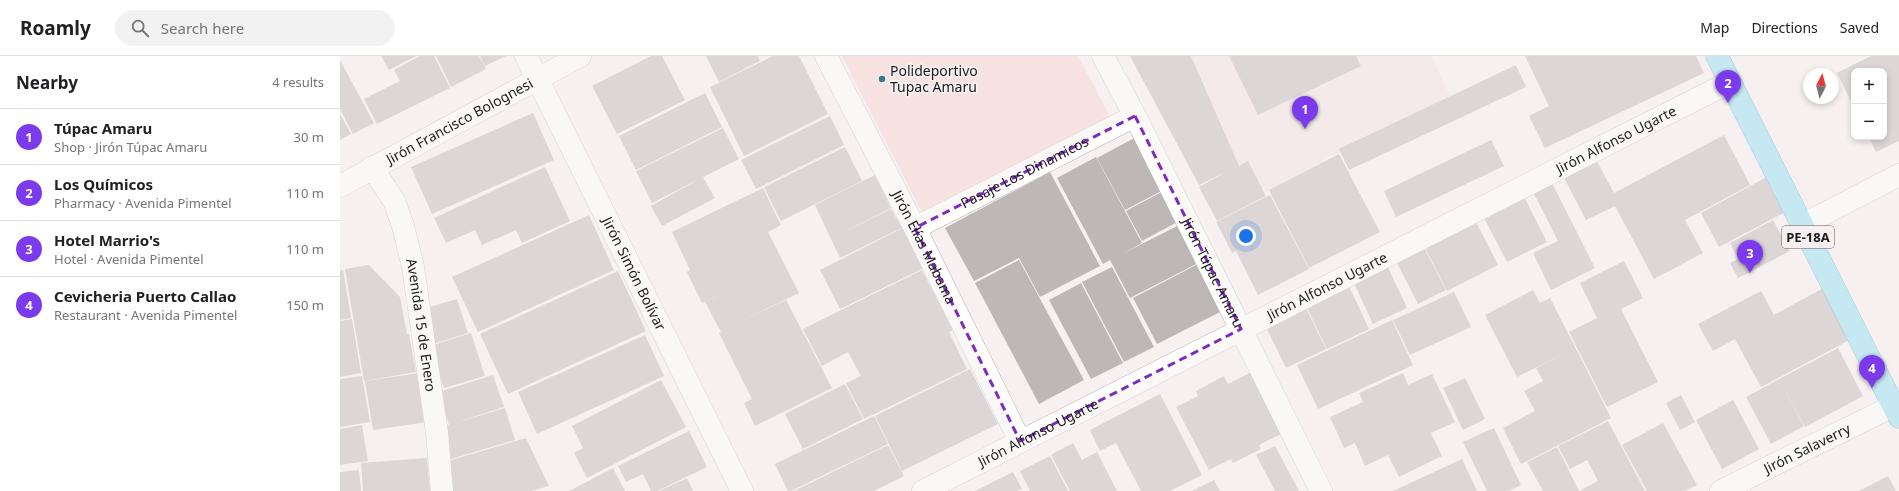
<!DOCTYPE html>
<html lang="en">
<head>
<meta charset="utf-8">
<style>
  body { margin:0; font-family:"Noto Sans",sans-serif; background:#f2f2f2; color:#202124 }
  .controls { position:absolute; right:12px; top:12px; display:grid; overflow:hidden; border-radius:8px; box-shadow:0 2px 6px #0003 }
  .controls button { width:36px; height:36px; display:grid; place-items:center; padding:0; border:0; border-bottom:1px solid #e0e0e0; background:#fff; color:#202124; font:20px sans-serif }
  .compass { position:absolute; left:1463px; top:12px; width:36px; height:36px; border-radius:50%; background:#fff; box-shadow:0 2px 6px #0003; rotate:6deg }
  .you { position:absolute; left:906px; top:180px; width:14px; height:14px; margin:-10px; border:3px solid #fff; border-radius:50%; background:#1a73e8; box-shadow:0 0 0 6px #1a73e833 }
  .badge { display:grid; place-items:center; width:26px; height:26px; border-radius:50%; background:#7c3aed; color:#fff; font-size:13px; font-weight:700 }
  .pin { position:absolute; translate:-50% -33px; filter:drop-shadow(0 1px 2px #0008) }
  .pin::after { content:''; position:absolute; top:21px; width:14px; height:12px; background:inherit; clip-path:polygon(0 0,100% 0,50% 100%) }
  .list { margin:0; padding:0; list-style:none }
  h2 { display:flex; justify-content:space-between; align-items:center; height:52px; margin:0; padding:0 16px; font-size:17px }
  h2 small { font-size:13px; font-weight:400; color:#757577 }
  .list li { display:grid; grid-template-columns:26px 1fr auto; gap:12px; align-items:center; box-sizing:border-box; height:56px; padding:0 16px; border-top:1px solid #e0e0e0 }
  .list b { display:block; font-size:15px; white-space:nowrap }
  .list p { margin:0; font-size:13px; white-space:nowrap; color:#757577 }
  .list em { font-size:13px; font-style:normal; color:#757577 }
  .icon { flex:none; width:22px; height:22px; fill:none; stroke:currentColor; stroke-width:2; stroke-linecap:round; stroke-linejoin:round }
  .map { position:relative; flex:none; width:1559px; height:435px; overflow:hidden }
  header { display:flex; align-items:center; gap:24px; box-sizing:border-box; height:56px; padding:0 20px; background:#fff; border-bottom:1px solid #e0e0e0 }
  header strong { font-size:19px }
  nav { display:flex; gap:22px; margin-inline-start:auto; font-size:14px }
  .search { width:280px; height:36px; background:#f2f2f2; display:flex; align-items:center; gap:10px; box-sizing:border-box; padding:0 14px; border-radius:22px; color:#757577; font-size:15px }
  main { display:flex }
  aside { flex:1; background:#fff }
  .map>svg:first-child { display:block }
  .built { fill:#f1e2e2 }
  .green { fill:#f9d1d1 }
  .building { fill:#bdb7b7 }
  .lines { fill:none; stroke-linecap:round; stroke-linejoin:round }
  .minor-casing { stroke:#b6b0af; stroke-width:23 }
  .highway-casing { stroke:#6499a8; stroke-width:23 }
  .minor { stroke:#fff; stroke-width:22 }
  .highway { stroke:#8bddf4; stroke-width:22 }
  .marked { fill:none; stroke:#7b2cbf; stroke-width:3; stroke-dasharray:8 5; stroke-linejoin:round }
  .poi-dot { fill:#36788a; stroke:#f6f0f0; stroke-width:1.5 }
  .labels { text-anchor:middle; stroke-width:3.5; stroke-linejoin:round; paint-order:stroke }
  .shield { fill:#f6f0f0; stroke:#5e5b5b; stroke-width:1 }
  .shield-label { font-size:13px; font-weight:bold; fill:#1d1b1b }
  .poi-label { font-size:14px; fill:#1d1b1b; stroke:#f6f0f0; text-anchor:start }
  .street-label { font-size:14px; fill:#1d1b1b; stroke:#f6f0f0 }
</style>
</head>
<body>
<header>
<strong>Roamly</strong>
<div class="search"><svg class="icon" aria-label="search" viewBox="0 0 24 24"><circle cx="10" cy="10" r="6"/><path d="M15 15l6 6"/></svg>Search here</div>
<nav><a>Map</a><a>Directions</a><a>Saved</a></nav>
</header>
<main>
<aside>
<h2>Nearby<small>4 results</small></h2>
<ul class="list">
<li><span class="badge">1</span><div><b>Túpac Amaru</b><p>Shop · Jirón Túpac Amaru</p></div><em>30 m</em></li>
<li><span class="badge">2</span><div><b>Los Químicos</b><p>Pharmacy · Avenida Pimentel</p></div><em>110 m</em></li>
<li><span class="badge">3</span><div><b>Hotel Marrio's</b><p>Hotel · Avenida Pimentel</p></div><em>110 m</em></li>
<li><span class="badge">4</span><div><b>Cevicheria Puerto Callao</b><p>Restaurant · Avenida Pimentel</p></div><em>150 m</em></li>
</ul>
</aside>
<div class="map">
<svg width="1559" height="435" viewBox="0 0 1559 435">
  <rect width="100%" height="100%" fill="#f6f0f0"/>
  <!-- built -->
  <path class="built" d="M851,0H1091L1111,42L993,99L927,136L898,110Z"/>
  <!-- green -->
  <path class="green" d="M502,0H738L775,70L587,167Z"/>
  <!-- building -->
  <path class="building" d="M41,0H76L49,14Z
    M80,0H94L110,32L37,68L24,43L60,25L54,14Z
    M96,0H139L146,13L111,31Z
    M140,0H166L145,10Z
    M311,0H322L345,44L277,78L252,30Z
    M366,0H418L420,5L379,26Z
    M433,0H459L488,58L404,100L370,31Z
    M790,0H851L899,110L908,105L926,140L877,165L859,131L886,116L859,129Z
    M889,0H1016L1021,10L918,59Z
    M1185,0H1356L1364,17L1205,92L1189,60L1209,50Z
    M1531,0H1559V85L1536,96L1529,81H1544V15H1514V51L1497,17Z
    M0,4L34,67L13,78L0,53Z
    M1176,9L1186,31L1009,114L999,93Z
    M365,37L382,71L296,114L279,80Z
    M193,57L214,104L92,158L71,111Z
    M0,58L11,78L0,84Z
    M490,60L504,89L416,133L401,104Z
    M383,72L399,103L312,147L296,115Z
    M800,79L829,131L785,154L757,102Z
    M1384,79L1410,129L1345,164L1363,197L1314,223L1275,150L1246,164L1221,116L1254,100L1274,137Z
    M1151,84L1164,110L1056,161L1044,135Z
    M505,91L522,125L441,165L424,131Z
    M999,98L1040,176L969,212L929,134Z
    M756,101L802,187L782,198L847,165L866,203L790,242L770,204L763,208L717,122Z
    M205,111L230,165L182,187L176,174L142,189L135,174L106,187L94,162Z
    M710,116L760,210L700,241L679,202L634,225L605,172Z
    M1434,117L1453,152L1379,191L1361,157Z
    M535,119L551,152L500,178L551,153L562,172L500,202L475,149Z
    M363,121L375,142L322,170L311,150Z
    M1211,125L1255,212L1211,234L1193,197L1218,185L1192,134Z
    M423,132L441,169L428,176L459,237L403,264L446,244L492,332L415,370L404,347L412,343L379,277L381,276L365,246L390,234L362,247L347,216L350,214L332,176Z
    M829,132L845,162L802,185L786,155Z
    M930,139L969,213L918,239L896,195L892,197L876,166Z
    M1184,141L1207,186L1167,206L1143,160Z
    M249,159L274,214L138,276L112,221Z
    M1134,162L1158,209L1107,235L1083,188Z
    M1433,164L1450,195L1398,222L1390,207L1398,203L1390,187Z
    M571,168L592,208L500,253L480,214Z
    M1082,188L1106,234L1078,248L1054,201Z
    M679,204L744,324L699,348L635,227Z
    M1284,205L1303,242L1281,253L1318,326L1267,351L1229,276L1257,262L1240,227Z
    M860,207L884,254L817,288L793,242Z
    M1046,207L1067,252L1033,268L1012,223Z
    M29,209L60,241L67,278H69L76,316L24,325L5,213Z
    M772,211L814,291L784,306L742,226Z
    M0,214H3L11,262L0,264Z
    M582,214L613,274L609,276L627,313L524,363L506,327L521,320L508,296L482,310L463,273Z
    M278,215L306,275L168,338L140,278Z
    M741,227L783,307L751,323L709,244Z
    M1009,230L1029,273L987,293L966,250Z
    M1487,230L1515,281L1421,331L1395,283L1373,295L1358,268L1421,235L1434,259Z
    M1193,234L1200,247L1210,242L1271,362L1181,408L1163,372L1195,355L1184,335L1203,325L1196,312L1231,294L1177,321L1145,259Z
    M1114,236L1131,271L1070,299L1053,264Z
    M117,243L128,277L90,289L79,254Z
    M964,248L986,293L946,312L924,267Z
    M12,263L21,317L0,321V265Z
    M1052,264L1073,309L978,353L957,309Z
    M131,277L145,320L104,332L90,290Z
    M305,279L324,320L197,378L178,336Z
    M1498,292L1523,340L1465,371L1439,323Z
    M630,313L658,368L562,415L535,360Z
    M915,314L947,375L919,389L921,393L893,407L891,403L869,414L836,351L858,340L856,335L884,320L908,368L888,328Z
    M79,317L87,366L33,374L25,325Z
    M1063,317L1068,329L1092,318L1115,366L1091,377L1102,400L1059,421L1048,399L1025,410L1015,387L1004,392L990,361L1023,346L1019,337Z
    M153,319L164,351L115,367L165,352L175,384L108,404L98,372L109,369L99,336Z
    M22,320L30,366L0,371V323Z
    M1125,322L1145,363L1123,374L1103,332Z
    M1439,323L1464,370L1431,388L1406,341Z
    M321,324L346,371L247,422L234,397L243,392L232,370Z
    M505,328L523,363L463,393L445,358Z
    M820,338L862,419L830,435H801L776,387L760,395L750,374Z
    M1341,339L1355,366L1340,374L1326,347Z
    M1393,344L1419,393L1382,413L1356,364Z
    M534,360L548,388L451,435H448L435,408Z
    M1268,365L1305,435H1242L1241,434L1258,425L1247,404L1230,413L1218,390Z
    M1323,367L1357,429L1345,435H1307L1282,389Z
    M22,369L28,405L0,409V373Z
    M1154,372L1181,429L1169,435H1147L1123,386Z
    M349,375L367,411L317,435H311L303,418L286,426L278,410Z
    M186,382L209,430L191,435H106L101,407Z
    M733,387L742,404L757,396L777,435H730L711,399Z
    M548,389L564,420L534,435H454Z
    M935,390L959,435H935L916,399Z
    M1217,391L1239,435H1203L1187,406Z
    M710,400L728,435H690L680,415Z
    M87,402L90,435H23L21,407Z
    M1122,403L1137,435H1053Z
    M273,412L285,435H229Z
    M19,414L21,435H0V416Z
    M673,416L682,433L677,435H635Z
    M1548,420L1556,435H1519Z
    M347,422L353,435H319Z
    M874,424L880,435H852Z"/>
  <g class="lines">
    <!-- minor casing -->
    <g class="minor-casing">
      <g id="minor">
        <path id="s1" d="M186,0L402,435"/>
        <path id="s2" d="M486,0L575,172L680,385"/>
        <path id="s3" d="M763,0L795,60L981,435"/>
        <path id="s4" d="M32,111L54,145L63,170L73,211L97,377L102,435"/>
        <path id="s5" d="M0,130L240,0"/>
        <path d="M1462,169L1559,119"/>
        <path id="s6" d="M575,172L795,60"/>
        <path id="s7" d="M583,435L1390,26"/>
        <path id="s8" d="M1381,435L1553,350"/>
      </g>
    </g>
    <!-- highway casing -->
    <g class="highway-casing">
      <path id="highway" d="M1377,0L1559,361"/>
    </g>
    <!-- minor -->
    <use href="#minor" class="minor"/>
    <!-- highway -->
    <use href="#highway" class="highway"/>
  </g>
  <!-- marked area -->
  <path d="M0 0H1559V435H0ZM795,60L901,273L680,385L575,172Z" fill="#f6f0f0" fill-opacity=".55" fill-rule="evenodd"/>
  <path class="marked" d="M795,60L901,273L680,385L575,172Z"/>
  <!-- markers -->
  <circle class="poi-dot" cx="542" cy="23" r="4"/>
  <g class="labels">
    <!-- shield labels -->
    <rect class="shield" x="1442" y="170" width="52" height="22" rx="3"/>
    <g class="shield-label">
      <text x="1468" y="186">PE-18A</text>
    </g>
    <!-- poi labels -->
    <g class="poi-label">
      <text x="550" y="20">Polideportivo<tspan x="550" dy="16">Tupac Amaru</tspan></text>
    </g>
    <!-- street labels -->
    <g class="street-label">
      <text dy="5" stroke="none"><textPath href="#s5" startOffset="136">Jirón Francisco Bolognesi</textPath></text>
      <text dy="5" stroke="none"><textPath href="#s7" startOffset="777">Jirón Alfonso Ugarte</textPath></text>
      <text dy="5" stroke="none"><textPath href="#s6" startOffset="123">Pasaje Los Dinamicos</textPath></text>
      <text dy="5" stroke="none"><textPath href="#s2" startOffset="215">Jirón Elías Mabama</textPath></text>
      <text dy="5" stroke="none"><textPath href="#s3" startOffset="243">Jirón Túpac Amaru</textPath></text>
      <text dy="5" stroke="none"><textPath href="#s1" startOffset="243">Jirón Simón Bolívar</textPath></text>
      <text dy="5" stroke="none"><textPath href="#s7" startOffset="453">Jirón Alfonso Ugarte</textPath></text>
      <text dy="5" stroke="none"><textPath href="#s4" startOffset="168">Avenida 15 de Enero</textPath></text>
      <text dy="5" stroke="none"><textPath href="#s7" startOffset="129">Jirón Alfonso Ugarte</textPath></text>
      <text dy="5" stroke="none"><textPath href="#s8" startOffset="96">Jirón Salaverry</textPath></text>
    </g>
  </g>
</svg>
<div class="controls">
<button>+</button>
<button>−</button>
</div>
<svg class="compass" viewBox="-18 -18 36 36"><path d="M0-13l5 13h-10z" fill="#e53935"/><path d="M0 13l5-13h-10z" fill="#757577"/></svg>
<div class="you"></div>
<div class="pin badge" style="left:965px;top:73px">1</div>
<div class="pin badge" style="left:1388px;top:47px">2</div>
<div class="pin badge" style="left:1410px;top:217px">3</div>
<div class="pin badge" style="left:1532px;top:332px">4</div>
</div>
</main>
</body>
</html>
